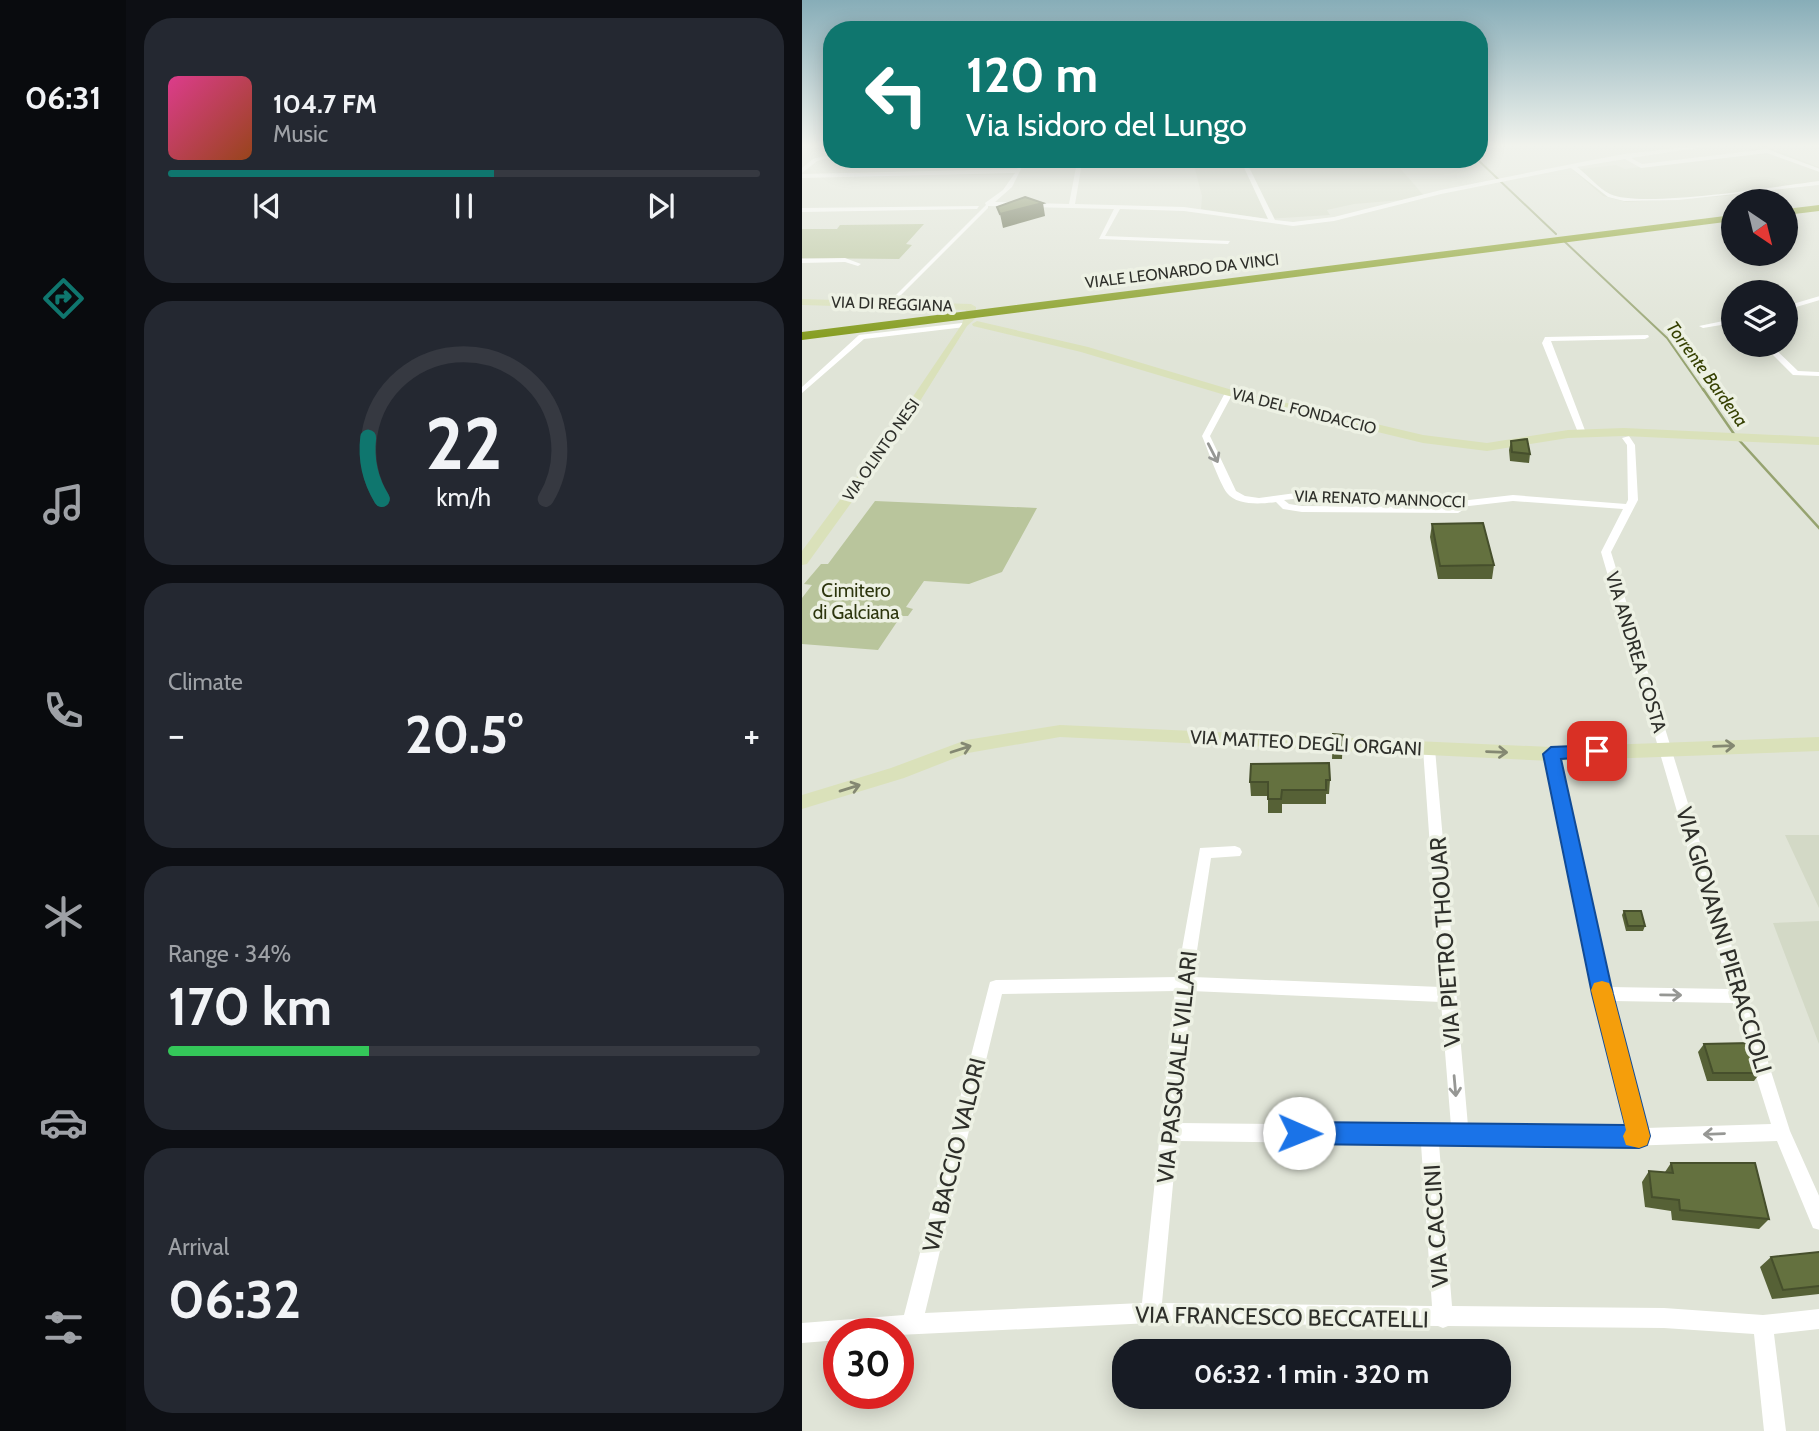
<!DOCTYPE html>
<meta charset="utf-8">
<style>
body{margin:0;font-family:Cabin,sans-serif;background:#242831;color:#f1f3f6;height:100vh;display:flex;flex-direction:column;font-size:26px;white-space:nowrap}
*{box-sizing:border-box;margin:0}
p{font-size:23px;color:#9ea1a6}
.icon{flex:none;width:38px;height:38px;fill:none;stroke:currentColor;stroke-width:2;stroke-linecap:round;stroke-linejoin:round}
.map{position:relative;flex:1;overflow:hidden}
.side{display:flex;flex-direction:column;gap:18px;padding:18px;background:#0d0f14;width:676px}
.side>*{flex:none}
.banner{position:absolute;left:21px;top:21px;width:665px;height:147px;border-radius:28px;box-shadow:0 4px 18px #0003;background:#0f766e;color:#fff;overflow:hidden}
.needle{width:46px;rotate:145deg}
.tools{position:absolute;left:919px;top:189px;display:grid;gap:14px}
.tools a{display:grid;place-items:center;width:77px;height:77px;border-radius:50%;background:#171b24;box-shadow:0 4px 18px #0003;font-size:35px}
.speed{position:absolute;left:21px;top:1318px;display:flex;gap:14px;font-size:35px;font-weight:700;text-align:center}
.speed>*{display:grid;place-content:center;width:91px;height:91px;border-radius:50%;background:#171b24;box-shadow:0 4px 18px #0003;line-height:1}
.speed .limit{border:10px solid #d22;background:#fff;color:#111}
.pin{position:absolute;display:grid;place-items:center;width:60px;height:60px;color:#fff;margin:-30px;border-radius:14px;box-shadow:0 4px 10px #0006}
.me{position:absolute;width:77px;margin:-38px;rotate:91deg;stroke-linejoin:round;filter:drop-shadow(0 0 5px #0008)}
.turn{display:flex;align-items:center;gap:24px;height:147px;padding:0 28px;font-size:32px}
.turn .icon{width:91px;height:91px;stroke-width:2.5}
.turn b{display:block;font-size:49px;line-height:60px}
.big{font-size:52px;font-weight:800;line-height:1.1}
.side .card{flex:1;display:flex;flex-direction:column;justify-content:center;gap:10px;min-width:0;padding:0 24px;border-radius:28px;background:#242831}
.side .dial{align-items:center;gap:0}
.dial svg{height:182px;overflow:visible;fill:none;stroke:#363941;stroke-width:7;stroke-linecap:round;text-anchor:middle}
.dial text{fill:#f1f3f6;stroke:none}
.song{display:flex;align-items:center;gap:21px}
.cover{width:84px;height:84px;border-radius:10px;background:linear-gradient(135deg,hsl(330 70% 55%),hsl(20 70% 35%))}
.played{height:7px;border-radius:4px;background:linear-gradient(90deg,#0f766e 55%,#363941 55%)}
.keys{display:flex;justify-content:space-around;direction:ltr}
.heat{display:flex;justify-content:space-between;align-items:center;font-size:38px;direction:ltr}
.charge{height:10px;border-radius:5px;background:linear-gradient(90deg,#34c759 34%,#363941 0)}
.trip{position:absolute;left:310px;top:1339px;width:399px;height:70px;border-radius:28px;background:#171b24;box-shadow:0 4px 18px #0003;font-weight:800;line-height:70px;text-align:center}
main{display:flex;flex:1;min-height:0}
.tab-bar{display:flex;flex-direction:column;width:126px;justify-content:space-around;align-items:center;background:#090b0e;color:#9ea1a6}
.tab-bar .icon{width:49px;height:49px}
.tab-bar .current{color:#0f766e}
.tab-bar b{font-size:32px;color:#f1f3f6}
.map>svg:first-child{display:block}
</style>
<main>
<nav class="tab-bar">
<b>06:31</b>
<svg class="icon current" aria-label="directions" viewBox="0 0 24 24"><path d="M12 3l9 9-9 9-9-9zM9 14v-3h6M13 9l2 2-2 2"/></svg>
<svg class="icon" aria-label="music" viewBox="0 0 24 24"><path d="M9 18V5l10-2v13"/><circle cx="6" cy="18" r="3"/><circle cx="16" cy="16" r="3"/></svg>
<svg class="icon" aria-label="phone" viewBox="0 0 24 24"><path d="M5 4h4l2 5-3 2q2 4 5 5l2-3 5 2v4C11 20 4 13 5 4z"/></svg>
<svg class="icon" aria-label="climate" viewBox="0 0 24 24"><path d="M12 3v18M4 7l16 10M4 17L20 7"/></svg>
<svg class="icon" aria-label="car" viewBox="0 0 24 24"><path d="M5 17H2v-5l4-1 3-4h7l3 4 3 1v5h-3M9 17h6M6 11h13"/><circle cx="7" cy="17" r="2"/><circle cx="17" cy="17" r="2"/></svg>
<svg class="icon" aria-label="filters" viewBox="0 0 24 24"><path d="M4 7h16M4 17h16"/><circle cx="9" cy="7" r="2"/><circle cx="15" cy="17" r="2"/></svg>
</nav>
<section class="side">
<div class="card">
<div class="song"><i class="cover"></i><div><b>104.7 FM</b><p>Music</p></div></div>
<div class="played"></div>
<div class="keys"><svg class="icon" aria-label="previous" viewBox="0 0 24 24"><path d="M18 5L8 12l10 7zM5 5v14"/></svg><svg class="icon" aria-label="pause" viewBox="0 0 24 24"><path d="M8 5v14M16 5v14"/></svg><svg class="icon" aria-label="next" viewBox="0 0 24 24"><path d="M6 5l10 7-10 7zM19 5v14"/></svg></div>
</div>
<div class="card dial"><svg viewBox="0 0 100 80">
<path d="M14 69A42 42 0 1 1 86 69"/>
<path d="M14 69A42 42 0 0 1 8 42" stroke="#0f766e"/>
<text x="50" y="56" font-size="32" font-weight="700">22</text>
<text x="50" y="72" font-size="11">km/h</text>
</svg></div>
<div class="card"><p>Climate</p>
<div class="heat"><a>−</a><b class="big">20.5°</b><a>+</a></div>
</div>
<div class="card"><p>Range · 34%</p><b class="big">170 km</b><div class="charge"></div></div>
<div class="card"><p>Arrival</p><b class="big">06:32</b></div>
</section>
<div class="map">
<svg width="1018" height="1431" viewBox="0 0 1018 1431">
<rect width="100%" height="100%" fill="#e0e4d7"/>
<path fill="#d3d9c6" d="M963 146 1017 167V185L923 196 824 202 801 196 771 170 814 165 823 169 950 151 947 148Z
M422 159H590L624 198 552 204 525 210 528 215 464 219 399 209 400 196 392 165 423 164Z
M983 835H1017V908Z
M1017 921H1018L1017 1044 971 923Z"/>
<path fill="#b9c59c" d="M122 224 104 244 110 245 97 259 0 258V229H35L38 225Z
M73 501 235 508 200 572 167 584 122 581 104 607 111 609 106 616H99L76 650 0 644V598L10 585 2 584 19 564H26Z"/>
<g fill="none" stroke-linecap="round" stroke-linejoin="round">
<path stroke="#96a370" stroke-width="2" d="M675 159 754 234
M762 241 865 338 902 391"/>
<path stroke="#96a370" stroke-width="2.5" d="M901 389 932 434
M937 440 1018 529"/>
<path fill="#fff" fill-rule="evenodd" d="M895 146H908L829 158 840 164 965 149 1018 169V172L965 153 839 168 823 159 775 167C786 175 796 188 808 194 839 209 977 186 1018 181V185L876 200 822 201 806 197 769 168 639 194 532 221 491 226 382 211 318 209 303 236 428 241 426 244 297 239 312 209 186 206V208L88 306 86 305V303L184 205 183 203 201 190 213 173 0 178V174L215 169 219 159H224L210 187 193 202 267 204 275 162 278 159H284L280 163 273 204 382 207 466 219 438 159H443L473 220 491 222 532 217 639 190 770 164 822 154Z
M30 154V157L15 161 0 173V168L11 159Z
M177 206 175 209 0 212V208Z
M43 258 59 264 56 266 43 262 0 263V259Z
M1018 296V300L984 310V306Z
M931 319V323L901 328 897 326Z
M160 323H163V327L62 339 0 393V387L57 335Z
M846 335 847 337 843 339 749 341 784 433 777 435 740 343 743 337Z
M961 345H969L996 371 1018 372V376L991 375Z
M424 391 431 393 408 436 434 491 443 496 457 498 501 492 667 500 711 495 824 504 826 500 825 445 820 438 827 436 833 445 836 500 809 552 945 996 988 1131 1018 1198V1230L1011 1228 975 1141 824 1146 637 1144 650 1306 862 1308 961 1315 1018 1309V1329L972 1334 984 1431H962L952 1334 862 1328 646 1326 641 1328 636 1326 349 1323 96 1335V1334H37V1340L0 1343V1323L102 1315 188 982 194 980 375 977 398 848 433 846 438 848 440 852 438 856 409 858 391 977 638 987 621 749 623 746H631L633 749 666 1126 826 1128 793 994 743 754 744 751H754L755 754 807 987 927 989 799 552 821 509 711 501 667 506 501 498 482 500 487 504 500 506 656 507 661 510 656 513 500 512 481 509 474 502C460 504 435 506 425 493 417 482 406 450 400 436ZM373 991 340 1303 123 1313 200 994ZM389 991 639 1002 649 1126 377 1123ZM811 1001 931 1003 969 1124 844 1128ZM375 1141 619 1144 630 1306 360 1303Z"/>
<path fill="#dae1ba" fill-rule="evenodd" d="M0 299 169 304 174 307V318L165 326 88 449 5 564 0 565V551L77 447 160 324 164 310 0 305Z
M175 321 286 347 430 390 621 435 685 443 766 430 822 428 1018 437V445L822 436 766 438 685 451 621 443 423 395 279 352 171 326 170 324Z
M258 725 749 747 1018 737V751L749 761 258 737 166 753 102 778 0 809V795L89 768 164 740Z"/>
<path fill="#829a1a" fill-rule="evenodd" d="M1018 205V211L984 215V209Z
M931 215V221L0 340V332Z"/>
</g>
<path fill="#566136" d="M709 441 728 454 727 463 708 461 707 450Z
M630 524 692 565 690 579H636L628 537Z
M531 734 541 735 540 759H530Z
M528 780 527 794H524V804H480V813H466V796H449L448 782Z
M822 911 843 926 841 931H824L820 915Z
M902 1044 958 1073 952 1081H905L896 1052Z
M869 1163 967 1219 957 1229 870 1220 869 1211 843 1207 840 1182 847 1171 863 1172Z
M1018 1252V1294L970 1299 958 1267 969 1257Z"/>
<path fill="#464f2c" d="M241 203 243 216 201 228 198 214Z"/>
<path fill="#64713f" stroke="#464f2c" stroke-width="2" d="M223 197 241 203 198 214 195 207Z
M725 439 728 454 710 452 709 441Z
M681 523 692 565 638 566 630 524Z
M531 734 541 735V740H531Z
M527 763 528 780H524V790H480L479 799H466V782H448L449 764Z
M822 911H839L843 926H826Z
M948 1043 958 1073H911L902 1044Z
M869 1163H953L967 1219 878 1210 877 1200 850 1197 847 1171 871 1173Z
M1018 1252V1286L981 1290 969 1257Z"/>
<defs><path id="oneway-shaft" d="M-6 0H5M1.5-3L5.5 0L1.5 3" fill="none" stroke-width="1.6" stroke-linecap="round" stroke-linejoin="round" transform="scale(1.75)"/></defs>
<g stroke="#969794">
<use href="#oneway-shaft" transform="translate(411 453) rotate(63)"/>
<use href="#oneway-shaft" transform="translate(869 995) rotate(1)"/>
<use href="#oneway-shaft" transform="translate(653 1086) rotate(85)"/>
<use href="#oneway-shaft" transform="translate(912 1134) rotate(178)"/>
</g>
<g stroke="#848872">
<use href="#oneway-shaft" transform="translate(922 746) rotate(-2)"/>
<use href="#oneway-shaft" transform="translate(159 749) rotate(-18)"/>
<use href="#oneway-shaft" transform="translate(695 752) rotate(2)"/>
<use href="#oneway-shaft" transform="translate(48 788) rotate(-17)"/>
</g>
<linearGradient id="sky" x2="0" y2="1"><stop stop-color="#87adb8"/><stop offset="0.42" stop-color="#f1f3ed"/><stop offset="1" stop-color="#f1f3ed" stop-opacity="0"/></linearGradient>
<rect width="1018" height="346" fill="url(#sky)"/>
<path fill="#1a73e8" stroke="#114b97" stroke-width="2" d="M795 745 801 747V756L759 759 811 994 848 1136 845 1145 837 1148 497 1144 489 1141 485 1133 489 1125 497 1122 823 1125 790 994 741 754 749 747Z"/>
<path fill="#f59e0b" d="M800 981 807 983 810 990 848 1136 845 1145 837 1148 824 1145 821 1136 824 1130 789 990 792 983Z"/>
<g text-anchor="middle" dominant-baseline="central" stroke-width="7" stroke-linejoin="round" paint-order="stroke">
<g font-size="16" fill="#2e2f2a" stroke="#edf1e4">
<text transform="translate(380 271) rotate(-7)">VIALE LEONARDO DA VINCI</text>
<text transform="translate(90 304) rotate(2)">VIA DI REGGIANA</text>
<text transform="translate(502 411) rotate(14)">VIA DEL FONDACCIO</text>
<text transform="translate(79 450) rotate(-55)">VIA OLINTO NESI</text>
<text transform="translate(578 499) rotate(2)">VIA RENATO MANNOCCI</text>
</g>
<g font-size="18" font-style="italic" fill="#354001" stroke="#edf1e4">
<text transform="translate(905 374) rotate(54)">Torrente Bardena</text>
</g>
<g font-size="19" fill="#2d360e" stroke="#edf1e4">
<text x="54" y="590">Cimitero<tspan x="54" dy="22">di Galciana</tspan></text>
</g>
<g font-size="19" fill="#2e2f2a" stroke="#edf1e4">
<text transform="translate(834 652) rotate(73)">VIA ANDREA COSTA</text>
<text transform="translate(504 743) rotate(3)">VIA MATTEO DEGLI ORGANI</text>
</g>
<g font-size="23" fill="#2e2f2a" stroke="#edf1e4">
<text transform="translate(922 940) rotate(73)">VIA GIOVANNI PIERACCIOLI</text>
<text transform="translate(643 942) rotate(-94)">VIA PIETRO THOUAR</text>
<text transform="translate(375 1067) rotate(-84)">VIA PASQUALE VILLARI</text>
<text transform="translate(152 1155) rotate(-76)">VIA BACCIO VALORI</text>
<text transform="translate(634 1226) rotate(-94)">VIA CACCINI</text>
<text transform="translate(480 1317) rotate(1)">VIA FRANCESCO BECCATELLI</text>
</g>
</g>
</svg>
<div class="tools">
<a><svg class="needle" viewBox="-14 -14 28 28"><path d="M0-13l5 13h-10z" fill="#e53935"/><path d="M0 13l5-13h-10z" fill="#9ea1a6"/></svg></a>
<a><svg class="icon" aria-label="layers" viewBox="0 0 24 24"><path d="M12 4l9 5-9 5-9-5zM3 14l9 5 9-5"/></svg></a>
</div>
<div class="speed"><div class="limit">30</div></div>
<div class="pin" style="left:795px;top:751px;background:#d93025"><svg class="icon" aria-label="arrive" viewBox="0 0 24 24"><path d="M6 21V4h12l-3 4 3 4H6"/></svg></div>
<svg class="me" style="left:497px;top:1133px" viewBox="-20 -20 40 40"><circle r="19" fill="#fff"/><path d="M0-13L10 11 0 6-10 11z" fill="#1a73e8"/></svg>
<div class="trip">06:32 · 1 min · 320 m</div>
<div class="banner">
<div class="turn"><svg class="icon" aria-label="left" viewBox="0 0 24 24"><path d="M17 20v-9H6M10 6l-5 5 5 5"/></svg><div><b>120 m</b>Via Isidoro del Lungo</div></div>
</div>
</div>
</main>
